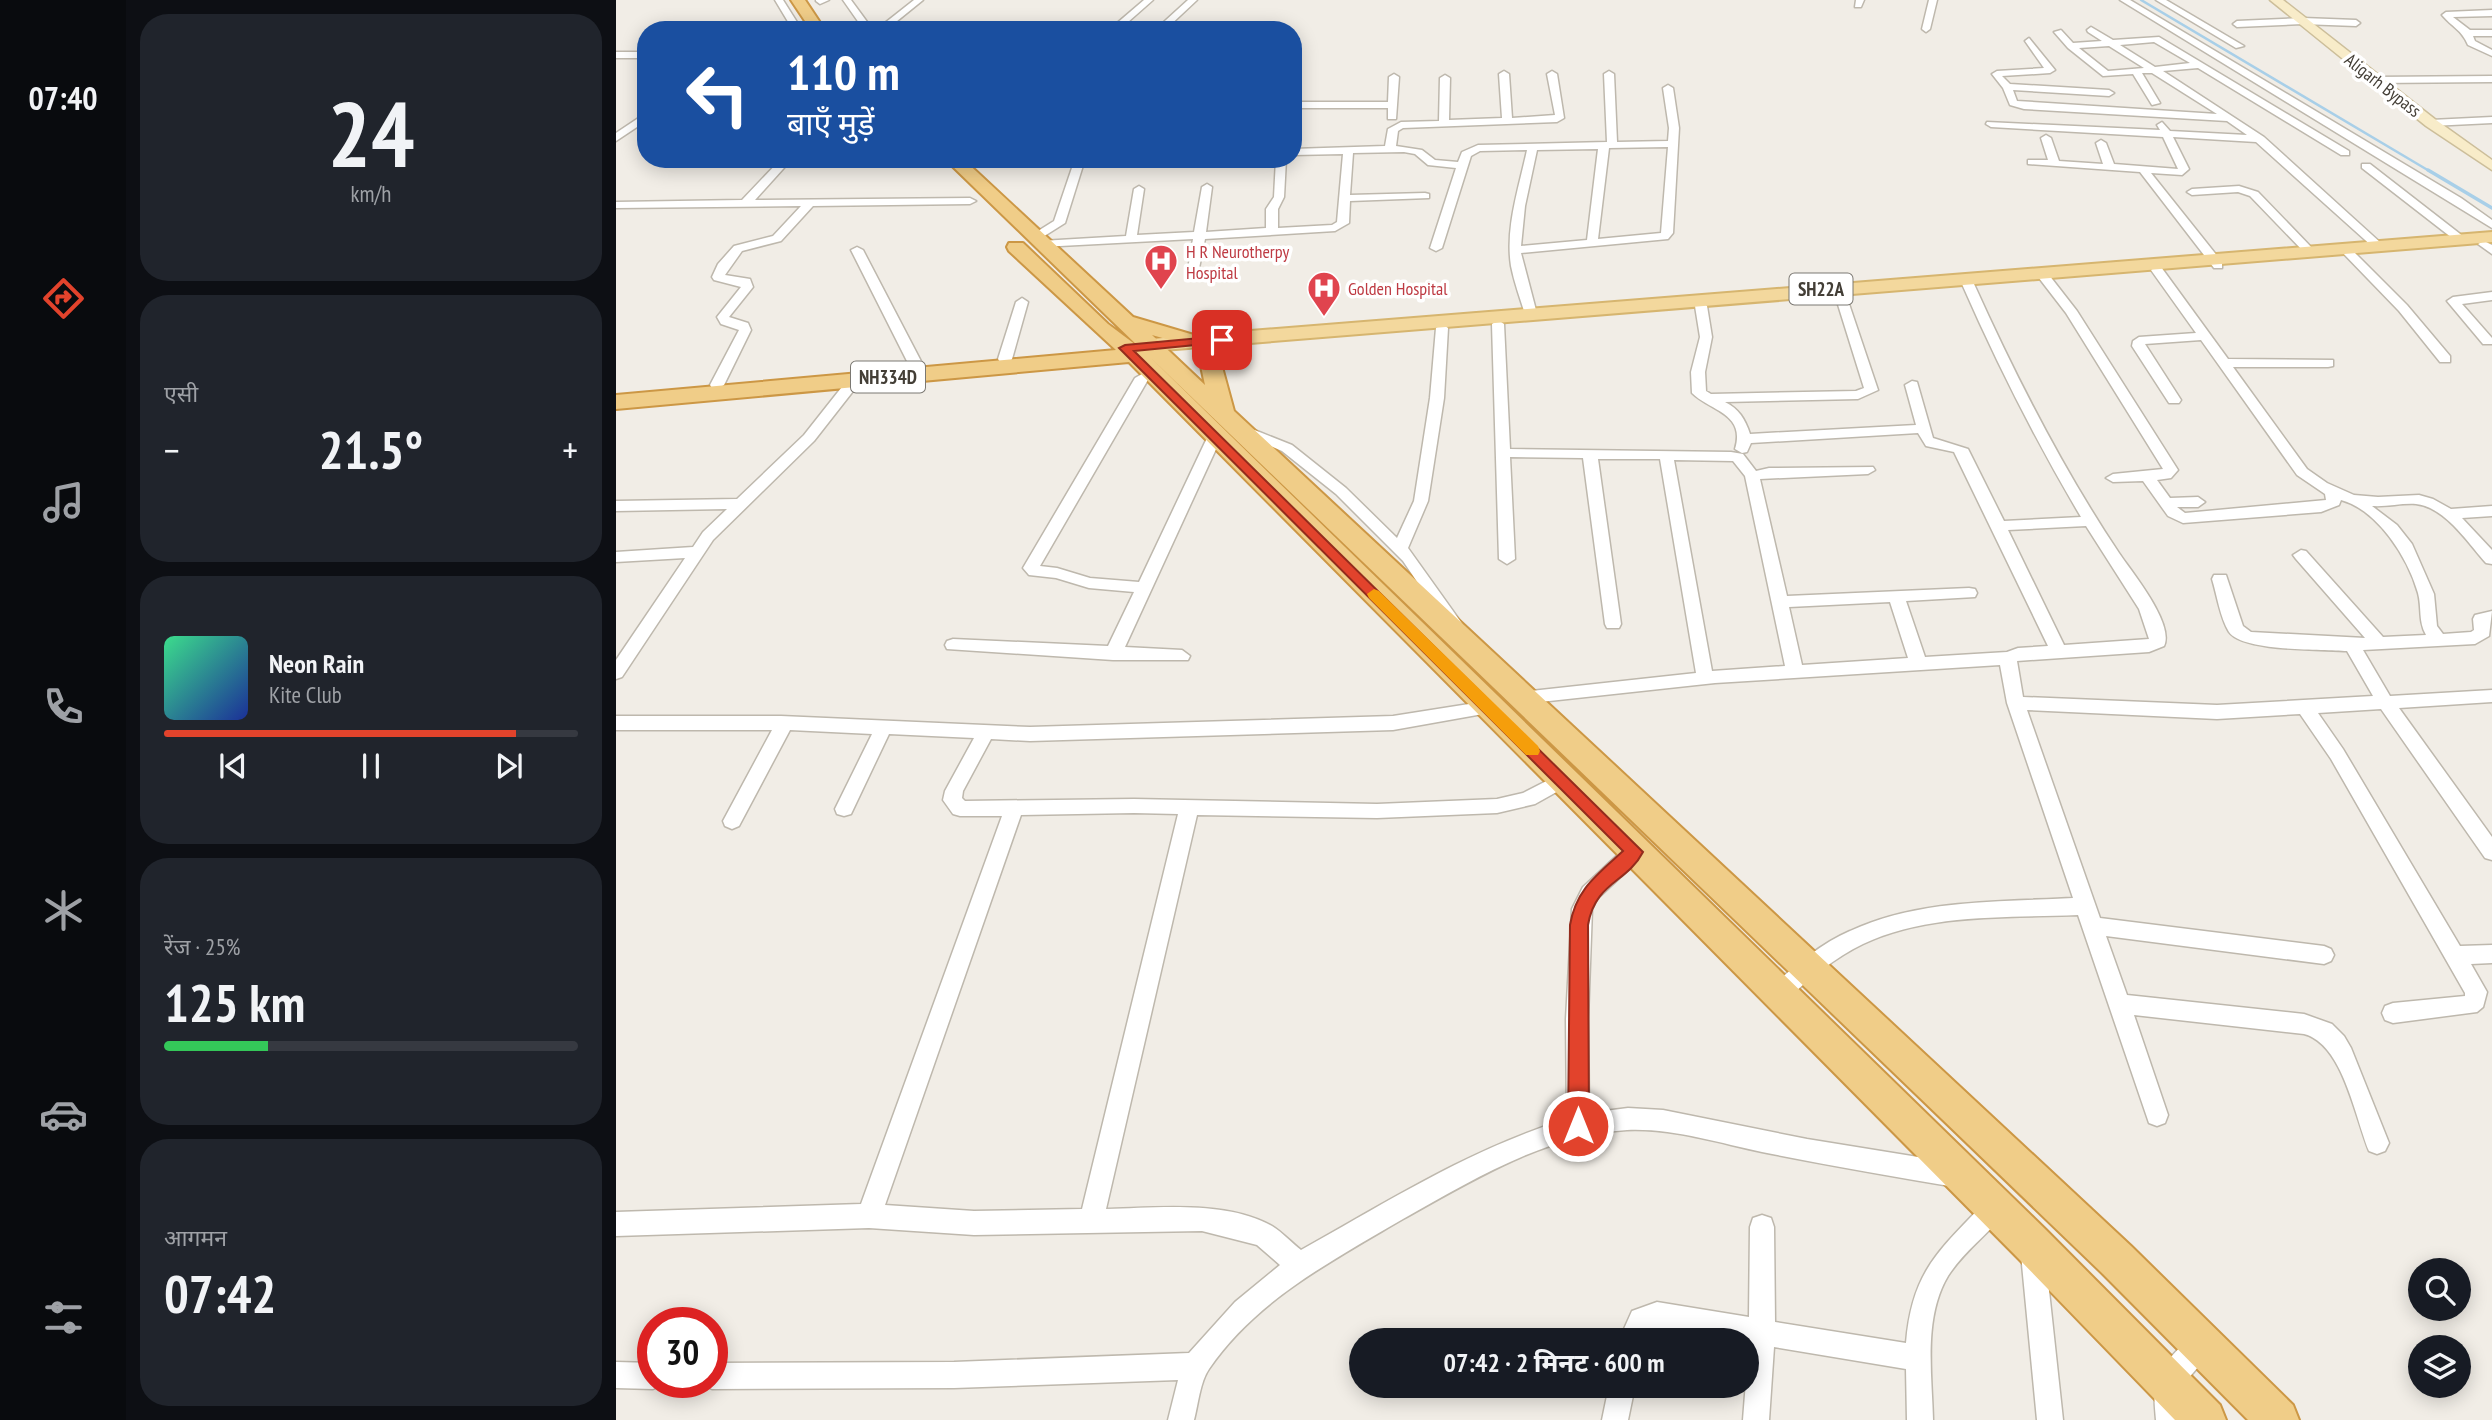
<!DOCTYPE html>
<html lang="hi">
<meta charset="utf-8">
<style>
body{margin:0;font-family:"PT Sans Narrow","Noto Sans Devanagari",sans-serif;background:#20242c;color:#f1f3f6;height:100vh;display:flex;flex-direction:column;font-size:26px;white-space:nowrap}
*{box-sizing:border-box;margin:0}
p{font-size:23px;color:#9ea1a6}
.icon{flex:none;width:38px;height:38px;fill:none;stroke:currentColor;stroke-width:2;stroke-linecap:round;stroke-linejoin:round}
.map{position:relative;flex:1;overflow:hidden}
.panel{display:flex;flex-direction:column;gap:14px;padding:14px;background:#0d0f14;width:490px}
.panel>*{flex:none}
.hud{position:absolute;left:21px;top:21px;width:665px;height:147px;border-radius:28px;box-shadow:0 4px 18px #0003;background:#1a4fa0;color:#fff;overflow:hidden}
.controls{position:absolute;left:1792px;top:1258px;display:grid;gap:14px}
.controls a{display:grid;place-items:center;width:63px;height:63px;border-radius:50%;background:#171b24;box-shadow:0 4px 18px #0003;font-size:35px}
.speed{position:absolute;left:21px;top:1307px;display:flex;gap:14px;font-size:35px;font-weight:700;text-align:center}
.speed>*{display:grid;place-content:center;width:91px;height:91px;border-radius:50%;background:#171b24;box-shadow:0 4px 18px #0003;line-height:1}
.speed .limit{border:10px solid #d22;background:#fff;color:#111}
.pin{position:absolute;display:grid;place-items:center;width:60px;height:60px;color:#fff;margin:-30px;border-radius:14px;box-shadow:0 4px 10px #0006}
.me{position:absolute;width:77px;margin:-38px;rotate:0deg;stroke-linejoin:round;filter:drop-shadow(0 0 5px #0008)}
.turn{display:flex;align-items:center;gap:24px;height:147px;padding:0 35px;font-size:32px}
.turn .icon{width:91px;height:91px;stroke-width:2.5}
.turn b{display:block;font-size:49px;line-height:60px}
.big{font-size:52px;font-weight:700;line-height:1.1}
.panel .widget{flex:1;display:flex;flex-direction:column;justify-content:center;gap:10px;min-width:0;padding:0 24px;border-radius:28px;background:#20242c}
.panel .dial{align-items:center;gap:0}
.dial b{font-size:91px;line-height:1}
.song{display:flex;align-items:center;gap:21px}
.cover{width:84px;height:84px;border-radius:10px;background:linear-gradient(135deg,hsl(150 70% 55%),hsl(230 70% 35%))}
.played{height:7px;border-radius:4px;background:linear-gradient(90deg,#e2432c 85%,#363941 85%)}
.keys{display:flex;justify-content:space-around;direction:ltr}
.heat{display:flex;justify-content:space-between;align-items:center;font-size:38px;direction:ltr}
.charge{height:10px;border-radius:5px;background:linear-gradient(90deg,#34c759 25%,#363941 0)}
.trip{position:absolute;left:733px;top:1328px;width:410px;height:70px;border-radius:35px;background:#171b24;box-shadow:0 4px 18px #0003;font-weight:700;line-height:70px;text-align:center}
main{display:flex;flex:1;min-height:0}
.tabs{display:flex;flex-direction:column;width:126px;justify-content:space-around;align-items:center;background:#090b0e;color:#9ea1a6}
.tabs .icon{width:49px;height:49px}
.tabs .on{color:#e2432c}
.tabs b{font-size:32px;color:#f1f3f6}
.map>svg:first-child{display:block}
</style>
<main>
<nav class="tabs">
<b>07:40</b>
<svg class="icon on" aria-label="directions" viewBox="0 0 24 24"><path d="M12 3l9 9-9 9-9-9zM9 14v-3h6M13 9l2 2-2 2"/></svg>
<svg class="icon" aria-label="music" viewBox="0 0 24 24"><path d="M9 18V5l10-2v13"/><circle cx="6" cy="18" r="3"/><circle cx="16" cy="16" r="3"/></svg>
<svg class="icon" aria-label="phone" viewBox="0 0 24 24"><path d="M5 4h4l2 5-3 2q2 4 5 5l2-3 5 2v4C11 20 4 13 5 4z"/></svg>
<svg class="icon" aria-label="climate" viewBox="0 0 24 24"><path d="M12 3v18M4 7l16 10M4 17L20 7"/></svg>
<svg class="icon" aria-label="car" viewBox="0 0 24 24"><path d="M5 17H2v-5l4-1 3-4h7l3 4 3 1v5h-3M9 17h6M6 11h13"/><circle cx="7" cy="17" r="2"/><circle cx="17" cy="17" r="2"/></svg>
<svg class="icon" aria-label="filters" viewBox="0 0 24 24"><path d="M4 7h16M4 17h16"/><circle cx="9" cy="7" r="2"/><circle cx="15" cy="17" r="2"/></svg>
</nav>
<section class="panel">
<div class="widget dial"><b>24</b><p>km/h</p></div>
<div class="widget"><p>एसी</p>
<div class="heat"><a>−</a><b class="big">21.5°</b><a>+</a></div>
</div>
<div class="widget">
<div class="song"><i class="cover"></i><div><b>Neon Rain</b><p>Kite Club</p></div></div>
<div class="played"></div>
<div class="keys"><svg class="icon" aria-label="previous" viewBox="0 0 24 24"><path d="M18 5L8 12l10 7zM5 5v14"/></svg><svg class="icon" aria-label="pause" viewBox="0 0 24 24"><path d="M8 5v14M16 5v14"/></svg><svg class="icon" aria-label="next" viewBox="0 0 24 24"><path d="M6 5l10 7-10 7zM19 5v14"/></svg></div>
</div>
<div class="widget"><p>रेंज · 25%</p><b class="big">125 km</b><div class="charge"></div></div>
<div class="widget"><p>आगमन</p><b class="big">07:42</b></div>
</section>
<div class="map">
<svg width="1876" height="1420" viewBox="0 0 1876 1420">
<rect width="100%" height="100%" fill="#f1ede6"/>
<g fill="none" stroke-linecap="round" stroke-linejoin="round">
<path stroke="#a8cfe8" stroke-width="2.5" d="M1525 0 1815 172"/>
<path stroke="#a8cfe8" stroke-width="3.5" d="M1812 170 1876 208"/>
<defs>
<path id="minor" d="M159 0H167L186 30H177Z
M213 0 204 4 200 1V0Z
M227 0H235L257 30H248Z
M298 0H307L270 30H260Z
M528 0H537L503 30H493Z
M572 0H581L549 30H539Z
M1240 0H1248L1245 7H1239Z
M1313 0H1321L1314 29 1310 32 1306 29Z
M1504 0H1514L1845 198 1876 220V228Z
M1540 0H1550L1628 46 1620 48Z
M1876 10V16L1837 17 1854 30H1876V36H1857L1859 41 1876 50V56L1852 45C1846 30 1836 27 1826 15L1830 12Z
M1687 18 1740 20 1744 23 1740 26 1686 24 1621 27 1617 24 1621 21Z
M1475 27 1497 40 1543 37 1733 151V155H1725L1582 68 1547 71 1648 137 1766 244V248H1758L1640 142 1557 137 1573 169 1566 175 1535 173 1606 262V268H1598L1524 172 1412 164V160H1432L1425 138 1430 135 1435 138 1443 161 1487 164 1480 143 1485 140 1490 143 1498 164 1562 169 1547 137 1375 127 1370 124 1371 122 1544 130 1541 125 1546 122 1554 131 1631 135 1611 121 1408 109 1394 105 1387 88 1376 74 1381 71 1428 68 1409 41 1413 38 1439 70 1434 73 1386 76 1394 84 1493 90 1498 93 1493 96 1397 90 1401 101 1601 114 1536 73H1526L1544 103 1536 105 1517 74 1487 76 1452 48 1438 32 1445 30 1457 43 1486 41 1472 32 1471 30ZM1538 42 1574 63 1539 67 1504 45ZM1493 46 1528 68 1492 71 1463 48Z
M0 52H30V58H0Z
M888 71 893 74 896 118 939 115 931 74 936 71 941 74 948 118 941 122 787 128 782 131 780 146 806 150 819 160 842 162 846 152 862 145 991 142 988 74 993 71 998 74 1001 142 1052 141 1053 128 1047 88 1052 85 1057 88 1063 128 1057 233 1052 239 905 253 921 314 919 317H911L909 314C904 298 898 282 895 266 889 227 903 188 911 150L864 151 855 156 826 248 820 251 814 248 840 168 812 165 799 154 788 152 737 153 734 195 809 193 813 194V198L734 201 733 223 719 231 589 239 581 278 571 275 577 239 425 247 419 244 425 241 510 236 518 189 523 186 528 189 521 235 578 232 586 187 591 184 596 187 590 232 650 228V209L658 197 660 159H670L668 197 662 209V228L716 225 721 222 727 154 677 155V149L769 146 772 129 785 122 823 121 824 78 829 75 834 78 833 120 886 118 883 74ZM1052 147 1045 233 982 239 993 148ZM982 149 971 240 905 246 909 206 921 150Z
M778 74 783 77 780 119H772V108H677V102H772L773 77Z
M1876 76V82L1760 83 1755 80 1760 77Z
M30 113V121L0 141V133Z
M1876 117V123L1815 126 1810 123 1815 120Z
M165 159H176L139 200 354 198 360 201 354 204 197 206 165 241 126 251 109 275 134 279 137 287 113 317 132 323 135 330 108 385 101 389 96 388 94 385 123 330 105 324 101 317 125 287 98 280 96 277 102 264 118 246 157 236 185 206 0 208V202L126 200Z
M459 159H469L449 223 422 240H414V236L438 221Z
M1746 164H1754L1848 237V241H1840L1746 168Z
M1623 186 1642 192 1697 249V253H1689L1634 196 1622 192 1576 195 1571 192 1576 189Z
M1868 241 1876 245V254L1862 244Z
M241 247 247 250 308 367 306 370 301 371 294 367 235 250Z
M1725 247H1733L1791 305 1834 356V362H1824L1783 311 1725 251Z
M1541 266 1545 267 1612 359 1717 360V366L1712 367H1617L1691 469 1711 483 1738 495 1762 497 1803 495 1817 499 1835 509 1876 506V516L1846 518 1876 550V564L1870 563C1852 543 1829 507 1800 504 1786 503 1771 507 1756 506L1781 525 1796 544 1818 594 1821 626 1827 634 1855 632 1858 630 1857 619 1859 615 1876 611 1873 636 1859 644 1747 650 1774 696 1876 690V702L1783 708 1876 837V860L1869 858 1765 709 1702 713 1727 749 1844 946 1876 945V963L1855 964 1871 992 1867 1007 1861 1012 1777 1023 1769 1020 1766 1013 1769 1006 1777 1003 1849 996V993L1715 759 1684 714 1601 719 1411 710 1484 918 1708 946 1715 949 1718 955 1715 961 1708 964 1490 936 1511 995 1688 1014 1716 1024 1728 1036 1735 1048 1773 1143 1769 1151 1761 1154 1753 1151C1739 1117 1727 1044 1688 1034L1518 1015 1552 1115 1549 1123 1541 1126 1533 1123 1462 915C1392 918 1312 913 1247 944 1218 958 1193 979 1169 1001L1162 1003 1155 1001 1151 994 1155 987C1179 966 1204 944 1234 931 1303 899 1382 902 1457 898L1391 703 1384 665 1099 683 906 704 900 703 897 698 900 693 906 692 1080 673 1044 459H982L1005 624 1003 628H991L989 624 967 458 894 457 899 559 891 564 883 559 876 324 882 320 888 324 894 449 1115 452 1127 454 1140 471 1153 468 1257 467 1259 470 1252 474 1144 479 1171 596 1353 588 1359 589 1361 593 1359 597 1290 601 1309 657 1391 652 1402 648 1432 646 1338 452 1310 446 1302 433 1135 443 1131 452 1126 453 1119 449C1130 413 1094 411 1076 393L1075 372 1084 337 1079 306 1085 302 1091 306 1096 337 1089 372 1090 391 1095 394 1240 391 1248 388 1219 295 1229 292 1262 390 1242 399 1109 402C1123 409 1129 419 1134 434L1300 425 1289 385 1296 381 1301 382 1317 438 1352 449 1388 521 1465 517C1420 441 1381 364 1346 284L1352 280 1358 284C1400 377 1446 468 1503 553 1515 571 1559 624 1548 646L1533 652 1401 661 1407 697 1601 705 1757 696 1731 651C1706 649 1627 652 1613 632 1604 618 1601 595 1596 579L1598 575H1610L1627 626 1635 632 1749 638 1680 559 1677 555 1685 550 1690 551 1767 637 1810 635C1802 621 1806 608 1802 593 1792 558 1762 510 1725 500L1723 505 1705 512 1567 523 1552 516 1527 481 1497 482 1490 478 1497 474 1547 469 1450 313 1423 278 1425 275H1433L1461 311 1562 470 1555 478 1541 480 1554 498 1582 497 1589 502 1582 507H1561L1569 513 1710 500 1709 494 1681 475 1585 340 1529 344 1565 400 1563 403H1553L1516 346 1517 341 1523 337 1580 333 1535 270ZM1058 460 1117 461 1129 476 1169 666 1096 671ZM1470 526 1523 609 1533 639 1448 645 1392 530ZM1274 602 1292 658 1186 665 1173 607Z
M1876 292V300L1846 304 1876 338V344H1867L1831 301 1837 297Z
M406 298 412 302 396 359 394 362H384L382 359 400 302Z
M826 324 832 328 828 398 812 501 792 548 847 625 839 631 833 629 787 561 720 494 666 451 619 430 626 426 631 427 676 445 730 488 781 538 798 501 814 398 820 328Z
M526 374 533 378 424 566 441 568 474 578 523 582 592 436 599 432 604 433 606 436 509 647 566 650 574 656 572 660H497L331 649 329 645 331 641 337 639 492 646 518 592 473 588 440 578 413 575 407 568 519 378Z
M238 377 245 381 198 441 97 540 6 677 0 679V660L69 558 0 562V552L77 547 87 532 111 509 0 511V501L121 499 188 435 233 378Z
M872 701 878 702 881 707 878 712 777 730 414 741 375 739 347 791 346 798 349 801 518 799 761 804 881 799 907 793 946 773 953 775 955 780 953 785 919 804 881 813 761 818 581 815 490 1209C540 1208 610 1200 656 1226 666 1232 676 1243 685 1250 771 1202 856 1148 951 1119L950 1019 956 909 967 887 1011 846 1018 844 1025 846 1028 852 1025 858 981 899 976 909 972 1019 973 1113 1012 1108 1047 1110 1191 1139 1339 1163 1347 1167 1351 1175 1347 1183 1339 1187C1275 1176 1210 1165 1146 1152 1103 1143 1056 1128 1011 1130 929 1135 857 1180 787 1219 717 1260 640 1300 593 1369 584 1382 582 1405 578 1420H552L562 1380 338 1388 96 1389 87 1385 86 1382H96V1363L338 1362 573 1353 619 1302 664 1265 641 1245 586 1231 358 1235 253 1228 0 1236V1212L245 1204 386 816H344L337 814 327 800 329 791 358 738 273 734 235 814 228 816 221 814 219 809 256 734 174 730 123 826 116 829 109 826 107 821 156 730H0V716H165L414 727 777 716ZM518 813 562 814 466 1209 358 1211 269 1205 405 815Z
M1379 1196 1387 1200 1391 1208 1387 1216C1369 1236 1346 1254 1332 1276 1307 1318 1316 1374 1317 1420H1291L1290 1369 1158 1347 1153 1420H1127L1133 1343 1130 1340 1041 1328 1033 1330 1029 1340H1003L1016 1311 1041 1302 1133 1317 1134 1227 1137 1218 1146 1215 1155 1218 1158 1227 1159 1322 1290 1343C1296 1270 1324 1250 1371 1200Z
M1417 1242 1426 1245 1429 1254 1447 1420H1421L1405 1254 1408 1245Z
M1585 1331 1594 1335 1598 1344 1594 1353 1565 1387 1566 1420H1540C1539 1408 1537 1392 1540 1380 1543 1367 1573 1336 1585 1331Z
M0 1362 37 1363V1382H47L46 1385 37 1389 0 1388Z
M993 1386H1019L1012 1420H986Z"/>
<path id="secondary" d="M1654 0H1667L1820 120 1876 160V170L1810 126Z"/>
<path id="primary" d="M1876 232V242L535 351 525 345 535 339Z"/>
<path id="trunk" d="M175 0H189L209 30H195Z
M329 159H347L517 317 588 338 591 342 588 346 581 348 536 335 589 385 585 366 610 342H624L627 346 606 367 618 411 1515 1246 1677 1405 1683 1420H1632L1487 1274 535 358 1430 1230 1604 1405 1610 1420H1559L1402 1258 513 362 0 409V395L500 350 393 251 391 247 393 243H407L492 324 524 348Z"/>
</defs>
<use href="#minor" stroke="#beb8ad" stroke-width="3"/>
<use href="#secondary" stroke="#ccbe9a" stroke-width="3"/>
<use href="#primary" stroke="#d6b56f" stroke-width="4"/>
<use href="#trunk" stroke="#cc9745" stroke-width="4"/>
<use href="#minor" fill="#fff" fill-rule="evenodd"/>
<use href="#secondary" fill="#f8ecc9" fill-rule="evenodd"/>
<use href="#primary" fill="#f3d89d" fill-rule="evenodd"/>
<use href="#trunk" fill="#f0cd88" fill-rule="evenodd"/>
</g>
<path fill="#e2432c" stroke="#932c1d" stroke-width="2" d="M606 336 610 337V342L518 351 1027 852C1011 883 979 882 972 925L973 1126 970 1133 962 1136 955 1133 952 1126 954 925C960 889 981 875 1007 851L503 348 509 345Z"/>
<path fill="#f59e0b" d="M758 589 763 591 922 746 924 751 922 755H910L753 598 751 594Z"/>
<defs>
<symbol id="hospital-pin" viewBox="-11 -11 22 30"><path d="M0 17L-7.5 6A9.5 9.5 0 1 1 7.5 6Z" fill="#e0444e" stroke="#fff"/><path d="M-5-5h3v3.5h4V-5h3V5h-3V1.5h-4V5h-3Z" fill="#fff"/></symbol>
</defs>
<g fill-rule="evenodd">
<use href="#hospital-pin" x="526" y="242" width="38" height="52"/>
<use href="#hospital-pin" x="689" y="269" width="38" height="52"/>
</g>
<g text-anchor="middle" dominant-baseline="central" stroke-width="7" stroke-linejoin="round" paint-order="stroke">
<g font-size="18" fill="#433e36" stroke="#fff">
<text transform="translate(1767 85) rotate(38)">Aligarh Bypass</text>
</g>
<g font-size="18" fill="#be3a42" stroke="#fff" text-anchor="start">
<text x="570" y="251">H R Neurotherpy<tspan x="570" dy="21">Hospital</tspan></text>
<text x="732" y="288">Golden Hospital</text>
</g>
<g fill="#fff" stroke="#7b7872" stroke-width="2">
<rect x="1173.5" y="273.5" width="63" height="31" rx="5"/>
<rect x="235" y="361.5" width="74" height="31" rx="5"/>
</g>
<g font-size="19" font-weight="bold" fill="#433e36">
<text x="1205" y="289">SH22A</text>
<text x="272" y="377">NH334D</text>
</g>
</g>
</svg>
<div class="controls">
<a><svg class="icon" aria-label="search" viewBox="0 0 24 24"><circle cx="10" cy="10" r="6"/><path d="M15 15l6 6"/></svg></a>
<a><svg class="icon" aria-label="layers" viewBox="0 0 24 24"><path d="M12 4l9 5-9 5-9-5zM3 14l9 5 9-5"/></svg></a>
</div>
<div class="speed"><div class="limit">30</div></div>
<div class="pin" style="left:606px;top:340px;background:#d93025"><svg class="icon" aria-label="arrive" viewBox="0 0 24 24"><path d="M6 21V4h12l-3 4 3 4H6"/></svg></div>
<svg class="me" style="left:962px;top:1126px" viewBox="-20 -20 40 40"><circle r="17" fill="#e2432c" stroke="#fff" stroke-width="3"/><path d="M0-11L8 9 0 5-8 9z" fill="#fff"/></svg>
<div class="trip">07:42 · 2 मिनट · 600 m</div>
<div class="hud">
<div class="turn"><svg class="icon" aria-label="left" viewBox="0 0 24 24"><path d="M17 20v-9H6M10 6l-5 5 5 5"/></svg><div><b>110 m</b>बाएँ मुड़ें</div></div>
</div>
</div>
</main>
